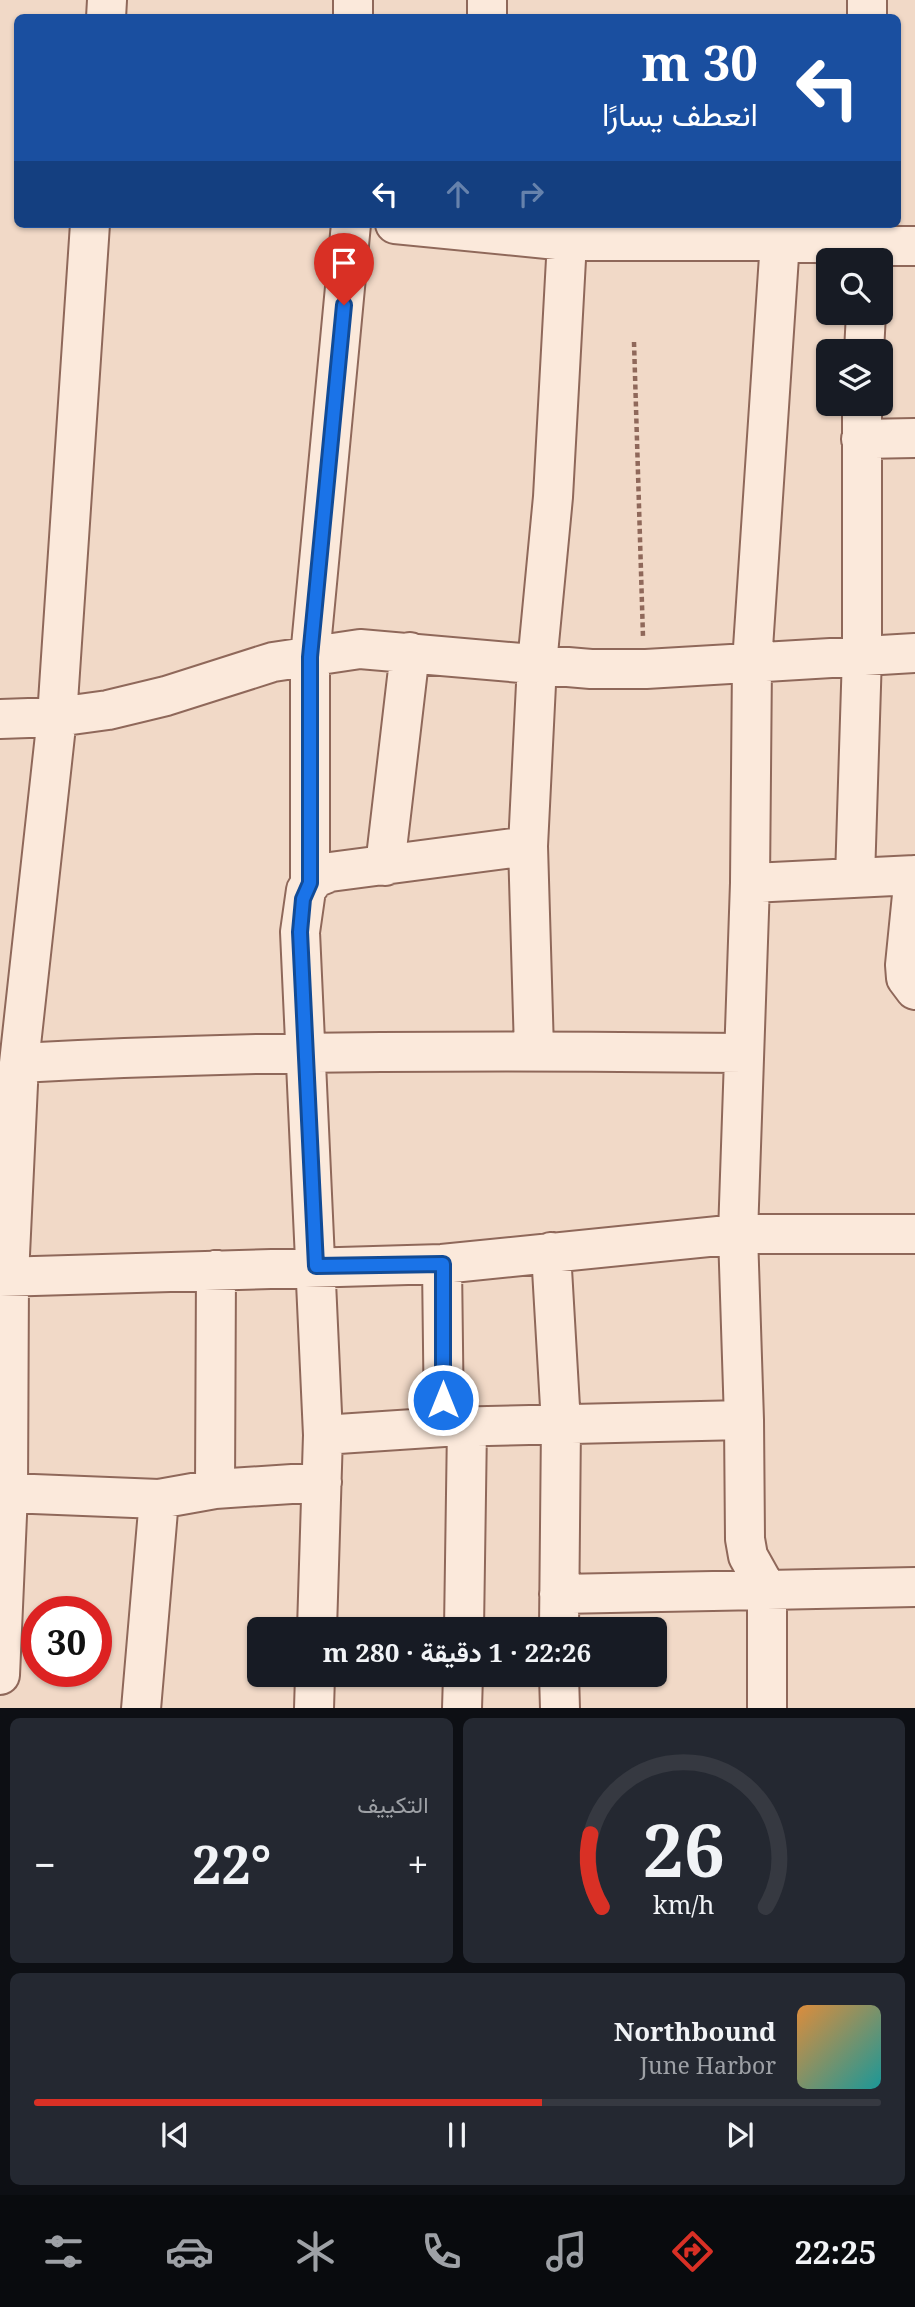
<!DOCTYPE html>
<html lang="ar">
<meta charset="utf-8">
<style>
body{margin:0;font-family:"Noto Serif",Vazirmatn,serif;background:#242831;color:#f1f3f6;direction:rtl;height:100vh;display:flex;flex-direction:column;font-size:26px;white-space:nowrap}
*{box-sizing:border-box;margin:0}
p{font-size:23px;color:#9ea1a6}
.icon{flex:none;width:38px;height:38px;fill:none;stroke:currentColor;stroke-width:2;stroke-linecap:round;stroke-linejoin:round}
.map{position:relative;height:1708px;overflow:hidden;direction:ltr}
.drawer{display:flex;flex-direction:column;gap:10px;padding:10px;background:#0d0f14;flex:1}
.drawer>*{flex:none}
.guide{position:absolute;left:14px;top:14px;width:887px;height:214px;border-radius:10px;box-shadow:0 2px 5px #0004;direction:rtl;background:#1a4fa0;color:#fff;overflow:hidden}
.buttons{position:absolute;left:816px;top:248px;display:grid;gap:14px}
.buttons a{display:grid;place-items:center;width:77px;height:77px;border-radius:10px;background:#171b24;box-shadow:0 2px 5px #0004;font-size:35px}
.speed{position:absolute;left:21px;top:1596px;display:flex;gap:14px;font-size:35px;font-weight:700;text-align:center}
.speed>*{display:grid;place-content:center;width:91px;height:91px;border-radius:50%;background:#171b24;box-shadow:0 2px 5px #0004;line-height:1}
.speed .limit{border:10px solid #d22;background:#fff;color:#111}
.pin{position:absolute;display:grid;place-items:center;width:60px;height:60px;color:#fff;margin:-72px -30px;border-radius:50% 50% 50% 0;rotate:-45deg;box-shadow:0 0 7px #0007}
.pin .icon{rotate:45deg}
.me{position:absolute;width:77px;margin:-38px;rotate:0deg;stroke-linejoin:round;filter:drop-shadow(0 0 5px #0008)}
.turn{display:flex;align-items:center;gap:24px;height:147px;padding:0 28px;font-size:32px}
.turn .icon{width:91px;height:91px;stroke-width:2.5}
.turn b{display:block;font-size:49px;line-height:60px}
.lanes{display:flex;align-items:center;height:66px;padding:0 28px;background:#0003;justify-content:center;gap:35px;direction:ltr}
.lanes .off{opacity:.35}
.big{font-size:52px;font-weight:700;line-height:1.1}
.drawer .card{flex:1;display:flex;flex-direction:column;justify-content:center;gap:10px;min-width:0;padding:0 24px;border-radius:10px;background:#242831}
.drawer .dial{align-items:center;gap:0}
.dial svg{height:182px;overflow:visible;fill:none;stroke:#363941;stroke-width:7;stroke-linecap:round;text-anchor:middle}
.dial text{fill:#f1f3f6;stroke:none}
.song{display:flex;align-items:center;gap:21px}
.cover{width:84px;height:84px;border-radius:10px;background:linear-gradient(135deg,hsl(30 70% 55%),hsl(180 70% 35%))}
.played{height:7px;border-radius:4px;background:linear-gradient(90deg,#d93025 60%,#363941 60%)}
.keys{display:flex;justify-content:space-around;direction:ltr}
.heat{display:flex;justify-content:space-between;align-items:center;font-size:38px;direction:ltr}
.drawer .tiles{flex:1;display:grid;gap:10px;grid-template-columns:1fr 1fr}
.card:last-child{grid-column:span 2}
.trip{position:absolute;left:247px;top:1617px;width:420px;height:70px;border-radius:10px;background:#171b24;box-shadow:0 2px 5px #0004;font-weight:700;line-height:70px;text-align:center;direction:rtl}
.menu{display:flex;height:112px;justify-content:space-around;align-items:center;background:#090b0e;color:#9ea1a6}
.menu .icon{width:49px;height:49px}
.menu .on{color:#d93025}
.menu b{font-size:32px;color:#f1f3f6}
.map>svg:first-child{display:block}
</style>
<div class="map">
<svg width="915" height="1709" viewBox="0 0 915 1709">
<rect width="100%" height="100%" fill="#f1d9c7"/>
<g fill="none" stroke-linecap="round" stroke-linejoin="round">
<defs>
<path id="minor" d="M867 0V18
M106 18 107 0
M353 18V0
M487 18V0
M395 224 567 241H780L869 246H915
M864 352 866 313
M861 439 915 438
M0 719 57 717 108 710 166 696 273 662 360 649 591 669H646L915 653
M385 866 410 652
M914 875 905 965 906 978 915 990
M855 878 862 655V404
M310 882V657L351 224
M750 883 915 875
M534 1050 528 846 537 664 553 497 567 241
M19 1063C260 1050 502 1050 743 1053
M551 1252 561 1424 559 1629
M442 1264 444 1427
M0 1277 442 1264 738 1234H915
M744 1420 745 1539 748 1556 767 1590 915 1587
M323 1435 444 1427 744 1420 738 1234 750 883 752 663 780 241
M215 1489 216 1270
M8 1493 159 1499
M559 1594 767 1590V1709
M317 1629 323 1435 300 932 306 890 315 878 330 872 528 846
M464 1629 467 1427
M0 1675 8 1493 9 1276 19 1063 57 717 90 224
M559 1675 560 1709
M141 1709 159 1499 215 1489 322 1482
M314 1709 315 1675
M462 1709 463 1675"/>
</defs>
<use href="#minor" stroke="#8f685a" stroke-width="42"/>
<path stroke="#8f685a" stroke-width="4.5" stroke-dasharray="5 3.5" stroke-linecap="butt" d="M634 342 643 637"/>
<use href="#minor" stroke="#fbe9db" stroke-width="38"/>
</g>
<g fill="none" stroke-linecap="round" stroke-linejoin="round">
<defs>
<path id="route" d="M344 305 310 657V883L303 899 300 932 316 1266 443 1264V1400"/>
</defs>
<use href="#route" stroke="#114b97" stroke-width="18"/>
<use href="#route" stroke="#1a73e8" stroke-width="12"/>
</g>
</svg>
<div class="buttons">
<a><svg class="icon" aria-label="search" viewBox="0 0 24 24"><circle cx="10" cy="10" r="6"/><path d="M15 15l6 6"/></svg></a>
<a><svg class="icon" aria-label="layers" viewBox="0 0 24 24"><path d="M12 4l9 5-9 5-9-5zM3 14l9 5 9-5"/></svg></a>
</div>
<div class="speed"><div class="limit">30</div></div>
<div class="pin" style="left:344px;top:305px;background:#d93025"><svg class="icon" aria-label="arrive" viewBox="0 0 24 24"><path d="M6 21V4h12l-3 4 3 4H6"/></svg></div>
<svg class="me" style="left:443px;top:1400px" viewBox="-20 -20 40 40"><circle r="17" fill="#1a73e8" stroke="#fff" stroke-width="3"/><path d="M0-11L8 9 0 5-8 9z" fill="#fff"/></svg>
<div class="trip">22:26 · 1 دقيقة · 280 m</div>
<div class="guide">
<div class="turn"><svg class="icon" aria-label="left" viewBox="0 0 24 24"><path d="M17 20v-9H6M10 6l-5 5 5 5"/></svg><div><b>30 m</b>انعطف يسارًا</div></div>
<div class="lanes"><svg class="icon" aria-label="left" viewBox="0 0 24 24"><path d="M17 20v-9H6M10 6l-5 5 5 5"/></svg><svg class="icon off" aria-label="ahead" viewBox="0 0 24 24"><path d="M12 20V5M6 11l6-6 6 6"/></svg><svg class="icon off" aria-label="right" viewBox="0 0 24 24"><path d="M7 20v-9h11M14 6l5 5-5 5"/></svg></div>
</div>
</div>
<section class="drawer">
<div class="tiles">
<div class="card dial"><svg viewBox="0 0 100 80">
<path d="M14 69A42 42 0 1 1 86 69"/>
<path d="M14 69A42 42 0 0 1 9 37" stroke="#d93025"/>
<text x="50" y="56" font-size="32" font-weight="700">26</text>
<text x="50" y="72" font-size="11">km/h</text>
</svg></div>
<div class="card"><p>التكييف</p>
<div class="heat"><a>−</a><b class="big">22°</b><a>+</a></div>
</div>
<div class="card">
<div class="song"><i class="cover"></i><div><b>Northbound</b><p>June Harbor</p></div></div>
<div class="played"></div>
<div class="keys"><svg class="icon" aria-label="previous" viewBox="0 0 24 24"><path d="M18 5L8 12l10 7zM5 5v14"/></svg><svg class="icon" aria-label="pause" viewBox="0 0 24 24"><path d="M8 5v14M16 5v14"/></svg><svg class="icon" aria-label="next" viewBox="0 0 24 24"><path d="M6 5l10 7-10 7zM19 5v14"/></svg></div>
</div>
</div>
</section>
<nav class="menu">
<b>22:25</b>
<svg class="icon on" aria-label="directions" viewBox="0 0 24 24"><path d="M12 3l9 9-9 9-9-9zM9 14v-3h6M13 9l2 2-2 2"/></svg>
<svg class="icon" aria-label="music" viewBox="0 0 24 24"><path d="M9 18V5l10-2v13"/><circle cx="6" cy="18" r="3"/><circle cx="16" cy="16" r="3"/></svg>
<svg class="icon" aria-label="phone" viewBox="0 0 24 24"><path d="M5 4h4l2 5-3 2q2 4 5 5l2-3 5 2v4C11 20 4 13 5 4z"/></svg>
<svg class="icon" aria-label="climate" viewBox="0 0 24 24"><path d="M12 3v18M4 7l16 10M4 17L20 7"/></svg>
<svg class="icon" aria-label="car" viewBox="0 0 24 24"><path d="M5 17H2v-5l4-1 3-4h7l3 4 3 1v5h-3M9 17h6M6 11h13"/><circle cx="7" cy="17" r="2"/><circle cx="17" cy="17" r="2"/></svg>
<svg class="icon" aria-label="filters" viewBox="0 0 24 24"><path d="M4 7h16M4 17h16"/><circle cx="9" cy="7" r="2"/><circle cx="15" cy="17" r="2"/></svg>
</nav>
